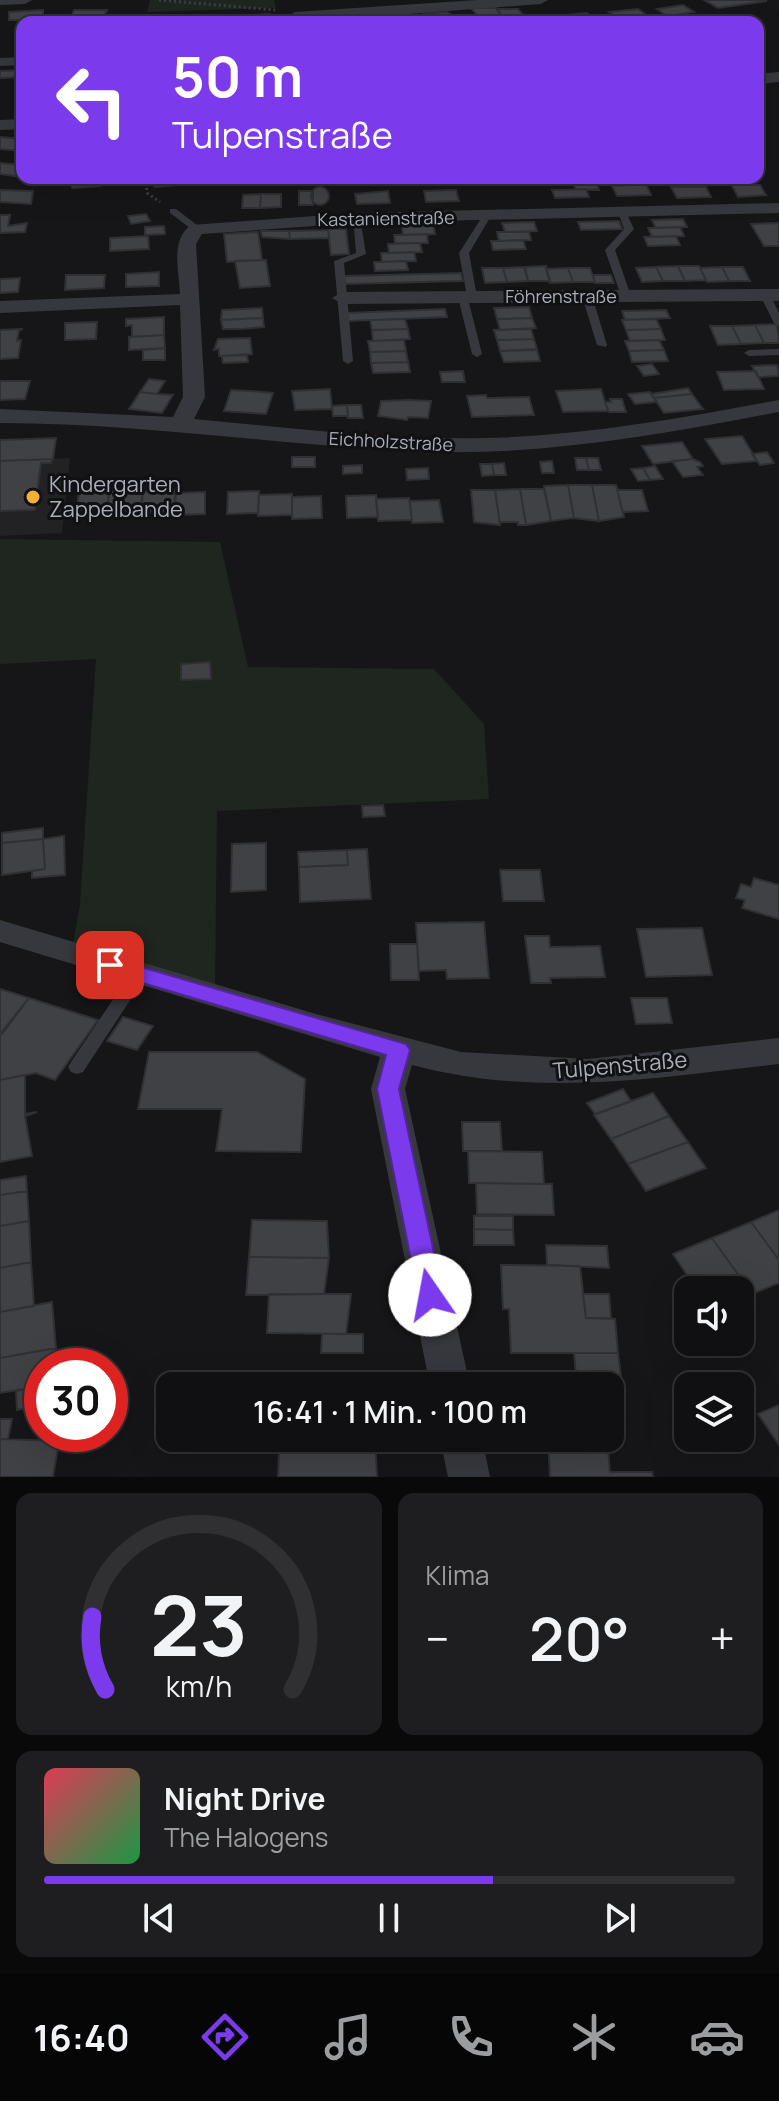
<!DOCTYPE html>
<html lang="de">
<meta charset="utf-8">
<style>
body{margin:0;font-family:Manrope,sans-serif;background:#1e1e20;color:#f1f3f6;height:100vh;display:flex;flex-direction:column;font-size:30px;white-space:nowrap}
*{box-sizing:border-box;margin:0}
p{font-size:26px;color:#9c9d9f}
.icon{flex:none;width:44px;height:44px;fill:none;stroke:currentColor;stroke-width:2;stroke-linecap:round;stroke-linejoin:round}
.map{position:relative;height:1477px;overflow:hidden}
.sheet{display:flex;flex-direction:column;gap:16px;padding:16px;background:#09090a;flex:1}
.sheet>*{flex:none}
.hud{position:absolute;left:16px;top:16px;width:748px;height:168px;border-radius:16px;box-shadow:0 8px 32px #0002,0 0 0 2px #303032;background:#7c3aed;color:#fff;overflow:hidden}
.buttons{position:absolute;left:674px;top:1276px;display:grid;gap:16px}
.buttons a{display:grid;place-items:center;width:80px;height:80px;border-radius:16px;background:#101012;box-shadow:0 8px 32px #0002,0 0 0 2px #303032;font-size:40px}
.speed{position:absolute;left:24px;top:1348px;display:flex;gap:16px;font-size:40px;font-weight:700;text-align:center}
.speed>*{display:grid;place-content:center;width:104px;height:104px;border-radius:50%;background:#101012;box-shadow:0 8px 32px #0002,0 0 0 2px #303032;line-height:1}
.speed .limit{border:12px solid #d22;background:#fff;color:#111}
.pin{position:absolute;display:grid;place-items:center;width:68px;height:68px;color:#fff;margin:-34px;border-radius:16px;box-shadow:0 4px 12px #0006}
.me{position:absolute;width:88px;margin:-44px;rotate:348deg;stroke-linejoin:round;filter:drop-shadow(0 0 6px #0008)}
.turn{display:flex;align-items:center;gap:28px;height:168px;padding:0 24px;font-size:36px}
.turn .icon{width:104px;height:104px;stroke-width:2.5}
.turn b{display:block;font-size:56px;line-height:68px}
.big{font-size:60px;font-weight:600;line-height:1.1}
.sheet .card{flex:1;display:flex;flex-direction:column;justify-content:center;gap:12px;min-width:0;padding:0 28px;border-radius:16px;background:#1e1e20}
.sheet .dial{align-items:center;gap:0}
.dial svg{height:208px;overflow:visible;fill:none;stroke:#303032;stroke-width:7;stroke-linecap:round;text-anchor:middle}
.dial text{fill:#f1f3f6;stroke:none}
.song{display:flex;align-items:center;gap:24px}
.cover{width:96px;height:96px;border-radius:12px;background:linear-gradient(135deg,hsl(350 70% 55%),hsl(140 70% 35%))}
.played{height:8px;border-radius:4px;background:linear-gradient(90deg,#7c3aed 65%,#303032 65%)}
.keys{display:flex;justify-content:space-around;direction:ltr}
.heat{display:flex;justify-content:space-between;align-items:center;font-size:44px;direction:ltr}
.sheet .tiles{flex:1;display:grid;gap:16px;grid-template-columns:1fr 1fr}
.card:last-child{grid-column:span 2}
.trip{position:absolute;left:156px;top:1372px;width:468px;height:80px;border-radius:16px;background:#101012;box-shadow:0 8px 32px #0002,0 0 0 2px #303032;font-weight:600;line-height:80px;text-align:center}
.tabs{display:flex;height:128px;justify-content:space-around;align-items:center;background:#060607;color:#9c9d9f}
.tabs .icon{width:56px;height:56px}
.tabs .on{color:#7c3aed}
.tabs b{font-size:36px;color:#f1f3f6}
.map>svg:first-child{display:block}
</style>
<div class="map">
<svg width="779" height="1477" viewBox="0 0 779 1477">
<rect width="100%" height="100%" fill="#161618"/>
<path fill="#222225" d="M70 458 62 533 0 536V461Z"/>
<path fill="#1e261f" d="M150 0H274L276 8 147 12Z
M0 539 220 542 248 667 434 669 484 724 489 799 217 811 215 989 73 944 80 904 96 659 0 664Z"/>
<path fill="#404145" stroke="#303034" stroke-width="2" d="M704 0H764L767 1 718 8Z
M683 5 694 12 667 16 657 9Z
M471 8H496L502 17 480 19Z
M497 9H518L524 16 504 19Z
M638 9 648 16 620 19 609 12Z
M43 10V20H9V12Z
M74 10H107L103 18 70 20Z
M447 12 459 19 426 20 423 14Z
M587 13 597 21 564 22 556 16Z
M269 14 277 17 279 22H258L254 15Z
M22 70V77L0 78V71Z
M0 137 22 139V151L0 149Z
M0 163 22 165V177L0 174Z
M61 178H99L100 186 72 188V185H62Z
M157 178H187L188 184 155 187Z
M585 178H594L599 190 575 189 574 185 586 182Z
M646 184 651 195 617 196 612 186Z
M731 184 760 185 766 195 738 197Z
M311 196a9 9 0 1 1 18 0a9 9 0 1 1-18 0Z
M671 187H706L711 197 677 198Z
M586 189 589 197 555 198 552 190Z
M0 190 33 191 31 204 0 202Z
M456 190 459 201 426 202 424 191Z
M299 191H313V205H299Z
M388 191 390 203 357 204 355 194Z
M261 194 260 208H242L243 195Z
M261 194H281V207L260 208Z
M146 214 150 221 131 224 128 216Z
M0 215H10L8 226 27 223 25 232 0 233Z
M683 219 687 227 656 228 652 220Z
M619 221 622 229 581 230 578 222Z
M534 222 537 231 505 232 502 223Z
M779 223V246H764L751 224Z
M433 225 435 234 403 235 402 226Z
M164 226 165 234 145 235V227Z
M680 227 684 236 652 237 648 228Z
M328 229H346L349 254 331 255Z
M328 230 329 238 290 239 289 231Z
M261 231H289L290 239 262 237Z
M258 232 262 260 227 262 224 234Z
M497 232H529L531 240 499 241Z
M427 234 428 243H395L394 235Z
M148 236 149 249 110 251V238Z
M676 236 680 245 648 246 644 237Z
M523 240 526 249 493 250 491 241Z
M420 243 422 252 389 253 388 244Z
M414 252 416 261 382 262 381 253Z
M266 260 270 286 240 288 235 261Z
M406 261 408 270 375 271 374 262Z
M546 266 550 281H528L525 267Z
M678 266 685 281H663L656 267Z
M678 266H699L706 280 685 281Z
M524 267 528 281 507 282 503 268Z
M656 267 663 281 642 282 636 268Z
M722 267H743L750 281H729Z
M722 267 729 281 707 282 700 268Z
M482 268H503L507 282 485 283Z
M568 268 573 282 550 283 546 269Z
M568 268H590L595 282H573Z
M159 272V286L126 287V274Z
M461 273 463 281 345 284 344 276Z
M66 275H105L104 288 65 290Z
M593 275H611L614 283H595Z
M20 278 18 292 0 293V279Z
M529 307 532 318 497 319 494 308Z
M262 308 263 318 221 320 222 310Z
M445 309 447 317 348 321 347 313Z
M666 310 670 318 625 320 622 311Z
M164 317V335L132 337V325L126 326V319Z
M263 318 264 327 240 329H223L221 320Z
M532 318 536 328 500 330 497 319Z
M405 319 408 329 372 330 370 320Z
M656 319 661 329 626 330 622 320Z
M97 322 96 339 65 340V323Z
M777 324 779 343H764L755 325Z
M755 325 764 343 741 344 732 326Z
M710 326H732L741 344 718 345Z
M23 329 19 330 17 341 21 340 18 358 0 359V330Z
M408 329 410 339 373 341 372 330Z
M531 329 534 339 497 340 494 330Z
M661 329 665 340 630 341 626 330Z
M164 335 165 348 129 350V337Z
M250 338 252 354 219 356V349L214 350 218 339Z
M534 339 537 349 500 351 497 340Z
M404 340 406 351 370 352 368 341Z
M659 340 664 350 629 351 625 341Z
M165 348V360H143V350Z
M537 350 540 361 504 362 500 351Z
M664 350 668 361 632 362 629 351Z
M406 351 408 362 371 363 370 352Z
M247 355 248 362 223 363 222 356Z
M408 362 410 372 373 373 371 363Z
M652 364 659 374 644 376 637 366Z
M777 365 779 376 758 377 752 366Z
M463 371 465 382H442L440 372Z
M756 371 764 389 724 390 717 372Z
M149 379 165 381 157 394 140 392Z
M0 381H30L25 399 0 400Z
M688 388 692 394 654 398 651 394Z
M330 389 332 409 295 410 292 391Z
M601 389 608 411 563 412 556 391Z
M231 390 250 391 273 393 266 414 224 411Z
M140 392 157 394 173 395 162 413 129 409Z
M650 392 657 402 635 404 628 394Z
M692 394 703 409 664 413 654 398Z
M486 395 487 398 529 397 534 415 472 417 467 396Z
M610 399H622L626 412H609L605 402H611Z
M408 400 431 401 428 418 408 417 407 420 378 416 381 401Z
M347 405 348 416H333L332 406Z
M347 405H361L363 418H348Z
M742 436 757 461 722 464 705 439Z
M56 438 53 459 0 461V440Z
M682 442 693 459 653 464 642 446Z
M767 452 774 463 760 465 752 454Z
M292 457H315V467H292Z
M575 458H586L589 470H577Z
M586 458H598L601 470H589Z
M52 459 51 463H41L35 510 0 511V461Z
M692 459 700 462 703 466 697 467 703 475 683 477 672 461Z
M552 461 554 473H542L540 462Z
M504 463 506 475H494L492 464Z
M480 464H492L494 475 482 476Z
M362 465V473L343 474V466Z
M655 466 663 479 650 480 643 468Z
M428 468 429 479 407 480 406 469Z
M643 468 650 480 638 481 631 469Z
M568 485H592L599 521 574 518Z
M568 485 574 518 551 521 544 486Z
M592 485H616L624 517 599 521Z
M616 485 618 490H642L648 511 623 512 624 517Z
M110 486 107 508 77 510 79 488Z
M143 488 141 510 107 511 109 490Z
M520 489 526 525H518V522H500V525L495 490Z
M520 489H544L551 521 526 525Z
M176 490 175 512 141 513 143 492Z
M471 490H495L500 525 474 522Z
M259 491 258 513 227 514 228 492Z
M205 492V514L174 515 175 493Z
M292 494V515L258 516 259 495Z
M376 495 378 517 347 518 346 496Z
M321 496 322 518 292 519V497Z
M409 498 412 520 378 521 376 499Z
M439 500 443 522 412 523 410 501Z
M210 662 211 679 181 680V664Z
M383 805 385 816 363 817 362 806Z
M43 828V839L2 843V833Z
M64 836 65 875 32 878V871L45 869 43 839Z
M43 839 45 869 2 875V843Z
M266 843V890L231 892 232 844Z
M367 849 371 899 300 902 299 867 348 865 347 850Z
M347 850 348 865 299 867 298 852Z
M500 870H540L544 901H503Z
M754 878 779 885V919L742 908 745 900 736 898 741 884 751 887Z
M484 922 489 978 447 979 446 970 419 971 416 923Z
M702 928 712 975 646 977 637 929Z
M525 936H549L550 947 600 946 605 977 550 978 551 983H531Z
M390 944H417L419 980H391Z
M0 989 29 998 2 1034H0Z
M29 998 98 1020 55 1080 36 1073 0 1080V1034Z
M631 998H667L672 1023 636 1024Z
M123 1017 153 1026 137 1050 107 1041Z
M149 1052H257L305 1079 301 1152 216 1151 222 1109H138Z
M25 1075V1114L37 1112 25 1116 32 1156 0 1162V1080Z
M623 1089 631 1101 595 1114 587 1103Z
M653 1093 669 1116 611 1139 594 1115Z
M669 1116 688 1142 628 1164 611 1139Z
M462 1122H500L502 1151H463Z
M688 1142 706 1168 646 1191 628 1164Z
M468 1151 542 1152 544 1184 469 1183Z
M26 1176 27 1191 0 1195V1180Z
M476 1183 552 1184 554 1215 477 1214Z
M27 1191 29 1221 0 1226V1195Z
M779 1210V1260L751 1222Z
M474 1216H513V1230L474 1229Z
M252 1220 327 1221 329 1258 249 1257Z
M29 1221 31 1262 0 1268V1226Z
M751 1222 779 1260V1283L752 1294 712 1238Z
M474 1229 513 1230 514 1245H474Z
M712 1238 752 1294 740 1299V1290H697L673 1254Z
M546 1245 607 1246 609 1268 547 1265Z
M249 1257 329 1258 324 1294 246 1295Z
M31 1262 34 1306 0 1312V1268Z
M501 1265 580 1266 586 1318 615 1319 618 1353H511L509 1309H503Z
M269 1294H351L346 1334 267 1333Z
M583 1294H609L611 1318H586Z
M52 1302 56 1348 0 1358V1312Z
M322 1334H363V1353H321Z
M56 1348 57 1366H42V1386L0 1393V1358Z
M574 1353H618L624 1401H610V1386H577Z
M42 1386V1405L17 1410 16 1391Z
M779 1405V1445L758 1414Z
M0 1419H12L8 1439H0Z
M270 1438H375L377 1477H278L279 1453H269Z
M548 1438H607L610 1472H652L653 1477H550Z
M0 1439 59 1441 53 1477H0Z"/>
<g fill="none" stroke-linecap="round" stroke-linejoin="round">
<path stroke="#3d3f44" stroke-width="3" stroke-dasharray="2 3" stroke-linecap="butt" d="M159 0 275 10
M146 178 147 193 160 202"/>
<path fill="#37383d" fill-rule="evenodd" d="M170 209H176L202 229 194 231 170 213Z
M619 210H625L634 229 615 250 631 296 626 299 621 296 605 250 624 229 618 212Z
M484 214 491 216 469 253 477 297 472 300 468 299 482 354 477 357 472 354 458 297 463 294 467 296 459 253Z
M353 216 360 218 366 254 344 263 353 361 348 364 343 361 334 261 356 253Z
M587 293 592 296 607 345 606 347 597 345 582 296Z
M762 293 770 295 779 313V326L774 323 760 295Z
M779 349V355L749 356 744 353 749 350Z
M138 969 144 971 146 975 144 979 83 1072 77 1074 71 1072 68 1067 71 1062 132 971Z"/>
<path fill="#37383d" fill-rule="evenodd" d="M0 0H32L25 4 0 5Z
M477 0H548L541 4 303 22H289L288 16 295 12Z
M22 57V65L0 66V58Z
M779 72V82L758 84V74Z
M22 119V129L0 130V120Z
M779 203V213L356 223 202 234 196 244 205 397 194 419C290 428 387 440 484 438 584 436 682 418 779 400V412C668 433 556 454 442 452 294 448 148 423 0 423V409L173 417 183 397 180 305 0 313V301L180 294C179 271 170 240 191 225L356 213Z
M779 289V301L342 304 332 298 342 292Z
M0 920 316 1014 461 1052 588 1059 779 1038V1064C654 1078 536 1098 412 1065L405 1089 470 1386H430L371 1089 380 1057 0 942Z
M440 1438H482L490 1477H448Z"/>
</g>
<path fill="#7c3aed" stroke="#51269a" stroke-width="2" d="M110 958 406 1044 410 1050 399 1089 443 1295 439 1303 430 1306 421 1303 418 1295 377 1089 386 1055 102 971 99 965Z"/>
<circle fill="#f2b134" stroke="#111113" stroke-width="3" cx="33" cy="497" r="8"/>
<g text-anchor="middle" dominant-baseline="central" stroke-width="6" stroke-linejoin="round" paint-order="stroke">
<g font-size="18" fill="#a8adb8" stroke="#111113">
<text transform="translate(386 218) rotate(-1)">Kastanienstraße</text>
<text x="561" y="296">Föhrenstraße</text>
<text transform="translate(391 441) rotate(3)">Eichholzstraße</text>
</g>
<g font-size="22" fill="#a8adb8" stroke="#111113" text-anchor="start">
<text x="49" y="484">Kindergarten<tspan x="49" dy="25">Zappelbande</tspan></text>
</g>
<g font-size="22" fill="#a8adb8" stroke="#111113">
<text transform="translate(620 1065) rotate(-5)">Tulpenstraße</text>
</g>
</g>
</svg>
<div class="buttons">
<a><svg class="icon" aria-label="sound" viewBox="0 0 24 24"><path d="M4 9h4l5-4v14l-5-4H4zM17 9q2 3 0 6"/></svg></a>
<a><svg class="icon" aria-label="layers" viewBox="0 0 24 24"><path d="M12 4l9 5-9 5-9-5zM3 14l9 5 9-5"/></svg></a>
</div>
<div class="speed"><div class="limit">30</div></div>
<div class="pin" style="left:110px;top:965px;background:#d93025"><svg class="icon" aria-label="arrive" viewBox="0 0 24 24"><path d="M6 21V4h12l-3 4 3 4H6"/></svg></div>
<svg class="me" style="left:430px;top:1295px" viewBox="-20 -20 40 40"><circle r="19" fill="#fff"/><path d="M0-13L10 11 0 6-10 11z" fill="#7c3aed"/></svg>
<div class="trip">16:41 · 1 Min. · 100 m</div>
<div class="hud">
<div class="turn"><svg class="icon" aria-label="left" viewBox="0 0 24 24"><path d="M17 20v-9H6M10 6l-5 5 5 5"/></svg><div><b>50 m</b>Tulpenstraße</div></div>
</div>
</div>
<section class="sheet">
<div class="tiles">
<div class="card dial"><svg viewBox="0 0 100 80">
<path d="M14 69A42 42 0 1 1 86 69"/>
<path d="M14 69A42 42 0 0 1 9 41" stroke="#7c3aed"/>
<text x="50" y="56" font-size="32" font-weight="700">23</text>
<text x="50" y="72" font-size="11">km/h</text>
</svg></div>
<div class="card"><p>Klima</p>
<div class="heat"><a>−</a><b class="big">20°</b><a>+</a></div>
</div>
<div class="card">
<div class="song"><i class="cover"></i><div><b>Night Drive</b><p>The Halogens</p></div></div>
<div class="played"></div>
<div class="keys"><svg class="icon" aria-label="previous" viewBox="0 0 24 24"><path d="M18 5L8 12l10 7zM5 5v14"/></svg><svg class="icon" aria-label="pause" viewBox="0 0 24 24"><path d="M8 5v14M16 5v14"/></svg><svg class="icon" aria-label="next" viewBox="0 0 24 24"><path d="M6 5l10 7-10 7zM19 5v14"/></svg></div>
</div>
</div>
</section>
<nav class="tabs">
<b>16:40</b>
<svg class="icon on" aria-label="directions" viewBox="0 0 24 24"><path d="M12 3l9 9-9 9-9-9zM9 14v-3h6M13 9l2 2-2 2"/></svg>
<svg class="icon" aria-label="music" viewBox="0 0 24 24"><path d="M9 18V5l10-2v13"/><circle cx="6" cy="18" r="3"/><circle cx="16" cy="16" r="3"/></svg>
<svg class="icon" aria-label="phone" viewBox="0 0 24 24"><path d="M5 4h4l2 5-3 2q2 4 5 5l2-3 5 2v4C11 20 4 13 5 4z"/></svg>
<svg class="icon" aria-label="climate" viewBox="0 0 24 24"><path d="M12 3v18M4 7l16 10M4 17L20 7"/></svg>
<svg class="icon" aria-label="car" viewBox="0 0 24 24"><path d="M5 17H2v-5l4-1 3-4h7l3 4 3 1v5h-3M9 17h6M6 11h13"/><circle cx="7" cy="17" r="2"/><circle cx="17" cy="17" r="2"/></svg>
</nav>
